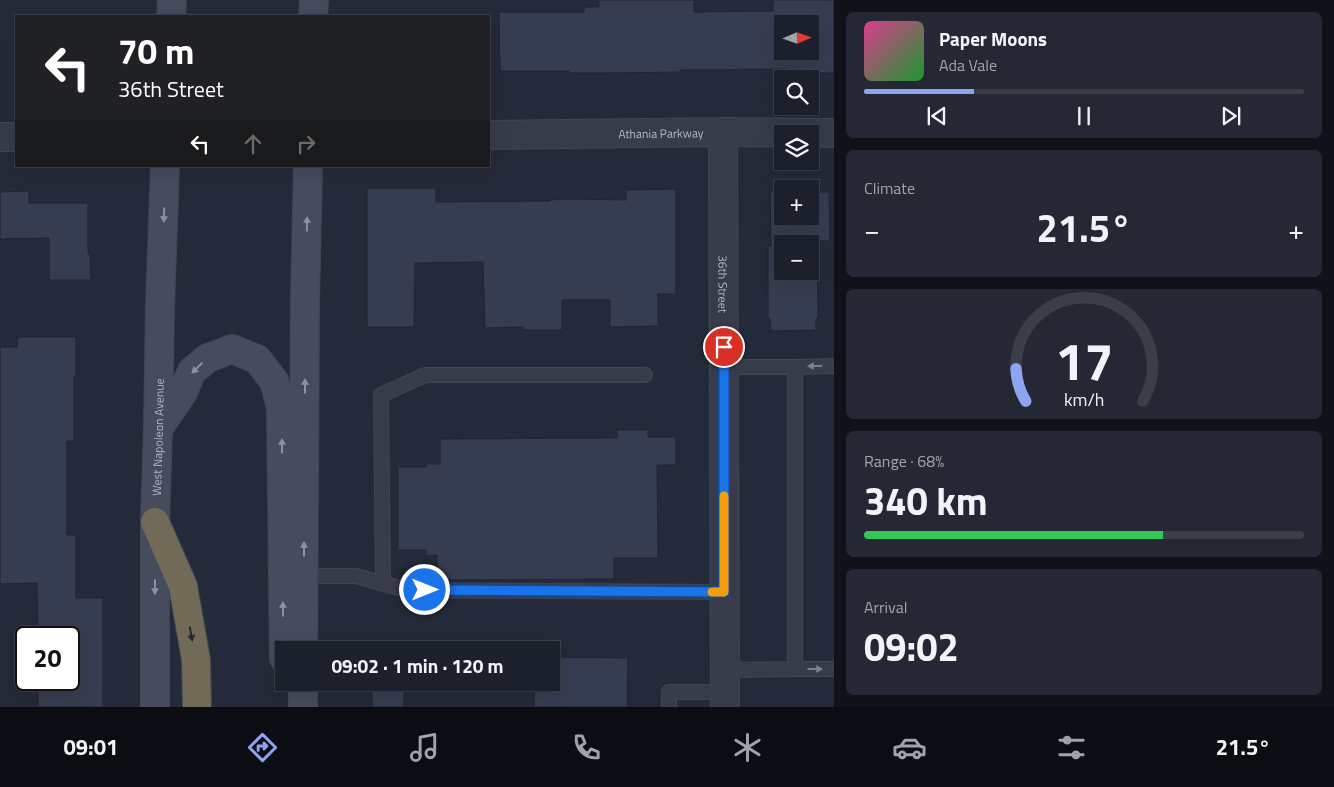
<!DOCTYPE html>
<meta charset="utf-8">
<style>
body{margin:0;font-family:"Titillium Web",sans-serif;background:#252834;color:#f1f3f6;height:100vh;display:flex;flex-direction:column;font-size:19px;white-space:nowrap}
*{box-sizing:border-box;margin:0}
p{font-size:16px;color:#a0a3a9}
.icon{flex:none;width:28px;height:28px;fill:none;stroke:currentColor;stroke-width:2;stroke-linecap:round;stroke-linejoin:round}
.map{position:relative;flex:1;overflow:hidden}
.panel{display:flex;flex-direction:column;gap:12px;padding:12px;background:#0f1218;width:500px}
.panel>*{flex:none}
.guide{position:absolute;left:15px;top:15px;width:475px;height:152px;border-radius:0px;box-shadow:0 5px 20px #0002,0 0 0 1px #3a3e48;background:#202124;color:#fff;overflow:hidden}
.needle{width:32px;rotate:88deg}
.controls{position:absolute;left:774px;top:15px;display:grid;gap:10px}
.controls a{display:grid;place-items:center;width:45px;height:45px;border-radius:0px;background:#1c202c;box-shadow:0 5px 20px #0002,0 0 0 1px #3a3e48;font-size:25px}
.speed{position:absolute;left:15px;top:626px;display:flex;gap:10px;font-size:25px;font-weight:700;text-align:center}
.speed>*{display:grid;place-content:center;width:65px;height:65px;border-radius:50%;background:#1c202c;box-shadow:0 5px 20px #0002,0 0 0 1px #3a3e48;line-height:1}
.speed .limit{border:2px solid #111;border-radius:8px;background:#fff;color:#111}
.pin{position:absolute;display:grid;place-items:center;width:42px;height:42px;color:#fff;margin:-21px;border:2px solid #fff;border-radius:50%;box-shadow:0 1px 5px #0007}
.me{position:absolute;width:55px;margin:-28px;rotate:90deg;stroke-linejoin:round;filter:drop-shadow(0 0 4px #0008)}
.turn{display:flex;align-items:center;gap:18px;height:105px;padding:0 20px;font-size:22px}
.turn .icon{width:65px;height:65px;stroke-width:2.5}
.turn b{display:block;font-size:35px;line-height:42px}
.lanes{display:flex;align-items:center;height:48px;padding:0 20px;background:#0003;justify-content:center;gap:25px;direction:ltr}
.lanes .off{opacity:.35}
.big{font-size:38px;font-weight:700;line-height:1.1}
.panel .widget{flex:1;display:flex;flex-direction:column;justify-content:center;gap:8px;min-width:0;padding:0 18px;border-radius:8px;background:#252834}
.panel .dial{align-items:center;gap:0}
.dial svg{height:130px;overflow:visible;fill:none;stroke:#3a3e48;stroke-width:7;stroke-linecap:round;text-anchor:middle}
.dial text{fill:#f1f3f6;stroke:none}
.song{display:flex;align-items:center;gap:15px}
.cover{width:60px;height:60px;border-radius:8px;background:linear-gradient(135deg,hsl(330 70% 55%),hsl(130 70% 35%))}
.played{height:5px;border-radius:2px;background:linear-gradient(90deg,#8fa4ef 25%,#3a3e48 25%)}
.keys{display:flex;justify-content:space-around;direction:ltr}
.heat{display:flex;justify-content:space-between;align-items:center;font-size:28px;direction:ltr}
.charge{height:8px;border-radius:4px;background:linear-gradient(90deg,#34c759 68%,#3a3e48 0)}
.trip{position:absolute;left:275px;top:641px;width:285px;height:50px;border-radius:0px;background:#1c202c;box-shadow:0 5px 20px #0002,0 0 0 1px #3a3e48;font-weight:700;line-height:50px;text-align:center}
.dock{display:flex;height:80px;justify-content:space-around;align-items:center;background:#0b0d12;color:#a0a3a9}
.dock .icon{width:35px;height:35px}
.dock .current{color:#8fa4ef}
.dock b{font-size:22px;color:#f1f3f6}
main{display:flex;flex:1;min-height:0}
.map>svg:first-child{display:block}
</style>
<main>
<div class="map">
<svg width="834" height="707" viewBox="0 0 834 707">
<rect width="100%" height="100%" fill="#252a3a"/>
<path fill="#373d50" stroke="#1f2431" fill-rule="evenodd" d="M599 0H694V12L773 11V0H834V73H787V69L680 70V72L608 73H569V71H500L499 12H584V7H599ZM782 24H810V51H782Z
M367 188H436V202L550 201V200L569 199 626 200V190L676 189V294H658V326L610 327V300H562V330H523V327L485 328 483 262 415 263 414 327H367Z
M29 191V203H88V254H90L91 280H49V238L0 239V192Z
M770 192H782V216H810V192H829L830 241H817L818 319H816V330L771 331 770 318 768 319V246H771ZM782 244H810V271H782Z
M18 337H76V377H74V441H67V535H76V598H103V707H38V680H69V638H38L37 583 0 584V347H17Z
M617 430H648V437H676V465H657L658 558H614V579L437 580V555L426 556V550H398V467H426V464H440V439L617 438Z
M403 645V650H371V646Z
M551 657 628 658 627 707H534L535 682H551Z
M372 682H404V707H372Z"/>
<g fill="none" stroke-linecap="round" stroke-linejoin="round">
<defs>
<path id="lane" d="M724 367H795V669L725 670
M795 367 834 366
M298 576H356L406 590 725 592
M383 583 381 395 425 375H645
M795 669H834
M669 707V692H725"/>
<g id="street">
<path id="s1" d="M723 132 725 707"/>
<path id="s2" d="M489 135 723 132 834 133"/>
<path d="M0 137H16"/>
</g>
<g id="secondary">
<path d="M171 16 172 0"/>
<path d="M313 16 314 0"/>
<path d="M158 429 183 392 192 371 208 358 232 349 257 359 274 381 281 407 284 658"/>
<path d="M303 650 305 301 308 166"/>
<path id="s3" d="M155 707V522L158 429 160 306 165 166"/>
<path d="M303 707V682"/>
</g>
<path id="highway" d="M155 522 183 586 196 660 197 707"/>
</defs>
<use href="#lane" stroke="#414653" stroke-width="16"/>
<use href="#street" stroke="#414653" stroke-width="30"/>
<use href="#secondary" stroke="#414653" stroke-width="30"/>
<use href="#highway" stroke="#434755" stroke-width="30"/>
<use href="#lane" stroke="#383c4a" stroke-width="14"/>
<use href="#street" stroke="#383c4a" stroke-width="28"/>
<use href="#secondary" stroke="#464b5d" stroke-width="28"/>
<use href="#highway" stroke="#706a56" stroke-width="28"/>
</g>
<defs><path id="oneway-solid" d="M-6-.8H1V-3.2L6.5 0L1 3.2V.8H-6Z" transform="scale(1.25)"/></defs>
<g fill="#8d91a1">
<use href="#oneway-solid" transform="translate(164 215) rotate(92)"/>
<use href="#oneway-solid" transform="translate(307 224) rotate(-89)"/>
<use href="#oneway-solid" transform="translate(197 368) rotate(135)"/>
<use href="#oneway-solid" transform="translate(305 386) rotate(-90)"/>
<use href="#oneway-solid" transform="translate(282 446) rotate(-90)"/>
<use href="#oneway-solid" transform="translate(304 549) rotate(-90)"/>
<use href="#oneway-solid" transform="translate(155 587) rotate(90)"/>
<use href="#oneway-solid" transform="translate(283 609) rotate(-91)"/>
</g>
<g fill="#7c808e">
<use href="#oneway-solid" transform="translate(815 366) rotate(179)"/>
<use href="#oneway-solid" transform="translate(815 669)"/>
</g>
<use fill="#252933" href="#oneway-solid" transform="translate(191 634) rotate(80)"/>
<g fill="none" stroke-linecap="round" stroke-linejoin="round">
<defs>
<path id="route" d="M425 590 724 592V347"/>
</defs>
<use href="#route" stroke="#114b97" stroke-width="12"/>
<use href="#route" stroke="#1a73e8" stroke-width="9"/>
<path stroke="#f59e0b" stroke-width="9" d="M712 592H724V496"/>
</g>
<g text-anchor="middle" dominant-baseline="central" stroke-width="5" stroke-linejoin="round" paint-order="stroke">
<g font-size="12" fill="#b3b7c6" stroke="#1d222f">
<text stroke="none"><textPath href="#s2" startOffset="172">Athania Parkway</textPath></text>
<text stroke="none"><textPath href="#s1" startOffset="152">36th Street</textPath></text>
<text stroke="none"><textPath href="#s3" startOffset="270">West Napoleon Avenue</textPath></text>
</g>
</g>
</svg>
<div class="controls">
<a><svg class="needle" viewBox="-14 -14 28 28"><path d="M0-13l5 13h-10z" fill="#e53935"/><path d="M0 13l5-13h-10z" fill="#a0a3a9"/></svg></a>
<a><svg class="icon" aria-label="search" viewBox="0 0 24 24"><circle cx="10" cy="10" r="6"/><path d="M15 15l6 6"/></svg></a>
<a><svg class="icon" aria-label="layers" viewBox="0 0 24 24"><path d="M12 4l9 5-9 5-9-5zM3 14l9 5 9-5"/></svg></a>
<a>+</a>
<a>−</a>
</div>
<div class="speed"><div class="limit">20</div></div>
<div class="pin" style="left:724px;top:347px;background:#d93025"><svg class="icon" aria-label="arrive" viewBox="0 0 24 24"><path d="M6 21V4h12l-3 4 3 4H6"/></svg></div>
<svg class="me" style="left:425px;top:590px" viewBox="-20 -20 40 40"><circle r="17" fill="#1a73e8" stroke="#fff" stroke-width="3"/><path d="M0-11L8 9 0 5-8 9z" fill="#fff"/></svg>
<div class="trip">09:02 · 1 min · 120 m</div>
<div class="guide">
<div class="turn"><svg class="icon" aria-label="left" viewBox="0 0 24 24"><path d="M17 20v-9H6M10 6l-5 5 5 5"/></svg><div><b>70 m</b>36th Street</div></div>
<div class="lanes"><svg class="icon" aria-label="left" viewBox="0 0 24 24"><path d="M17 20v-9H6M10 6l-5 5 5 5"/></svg><svg class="icon off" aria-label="ahead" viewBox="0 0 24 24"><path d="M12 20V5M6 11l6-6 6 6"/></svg><svg class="icon off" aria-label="right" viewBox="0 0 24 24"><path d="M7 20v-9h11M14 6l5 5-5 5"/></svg></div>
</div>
</div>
<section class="panel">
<div class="widget">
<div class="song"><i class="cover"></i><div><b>Paper Moons</b><p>Ada Vale</p></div></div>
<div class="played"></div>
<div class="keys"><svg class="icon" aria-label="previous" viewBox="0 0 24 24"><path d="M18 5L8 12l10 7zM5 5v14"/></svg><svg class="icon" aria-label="pause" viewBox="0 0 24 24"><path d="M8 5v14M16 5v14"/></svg><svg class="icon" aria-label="next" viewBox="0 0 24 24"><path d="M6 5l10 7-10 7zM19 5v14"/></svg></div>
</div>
<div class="widget"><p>Climate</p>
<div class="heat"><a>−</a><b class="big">21.5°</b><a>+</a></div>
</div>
<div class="widget dial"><svg viewBox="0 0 100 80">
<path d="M14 69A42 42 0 1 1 86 69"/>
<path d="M14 69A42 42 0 0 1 8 49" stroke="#8fa4ef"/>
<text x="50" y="56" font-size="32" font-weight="700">17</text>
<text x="50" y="72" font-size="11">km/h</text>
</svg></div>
<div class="widget"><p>Range · 68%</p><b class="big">340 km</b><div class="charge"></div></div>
<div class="widget"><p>Arrival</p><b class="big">09:02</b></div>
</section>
</main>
<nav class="dock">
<b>09:01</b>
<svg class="icon current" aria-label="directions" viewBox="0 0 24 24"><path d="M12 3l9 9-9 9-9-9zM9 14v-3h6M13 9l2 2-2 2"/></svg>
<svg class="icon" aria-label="music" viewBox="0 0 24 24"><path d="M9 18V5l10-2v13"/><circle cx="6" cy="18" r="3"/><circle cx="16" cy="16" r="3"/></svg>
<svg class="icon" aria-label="phone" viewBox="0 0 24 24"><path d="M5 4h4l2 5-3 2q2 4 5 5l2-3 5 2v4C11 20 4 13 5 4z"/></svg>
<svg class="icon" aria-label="climate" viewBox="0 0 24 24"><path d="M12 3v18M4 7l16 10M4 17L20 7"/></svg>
<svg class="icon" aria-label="car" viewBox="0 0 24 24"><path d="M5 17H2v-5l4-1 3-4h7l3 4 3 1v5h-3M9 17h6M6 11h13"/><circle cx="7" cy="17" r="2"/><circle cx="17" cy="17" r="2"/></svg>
<svg class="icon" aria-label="filters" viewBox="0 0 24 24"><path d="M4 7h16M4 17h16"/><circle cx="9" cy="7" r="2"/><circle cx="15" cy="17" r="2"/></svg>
<b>21.5°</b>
</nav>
